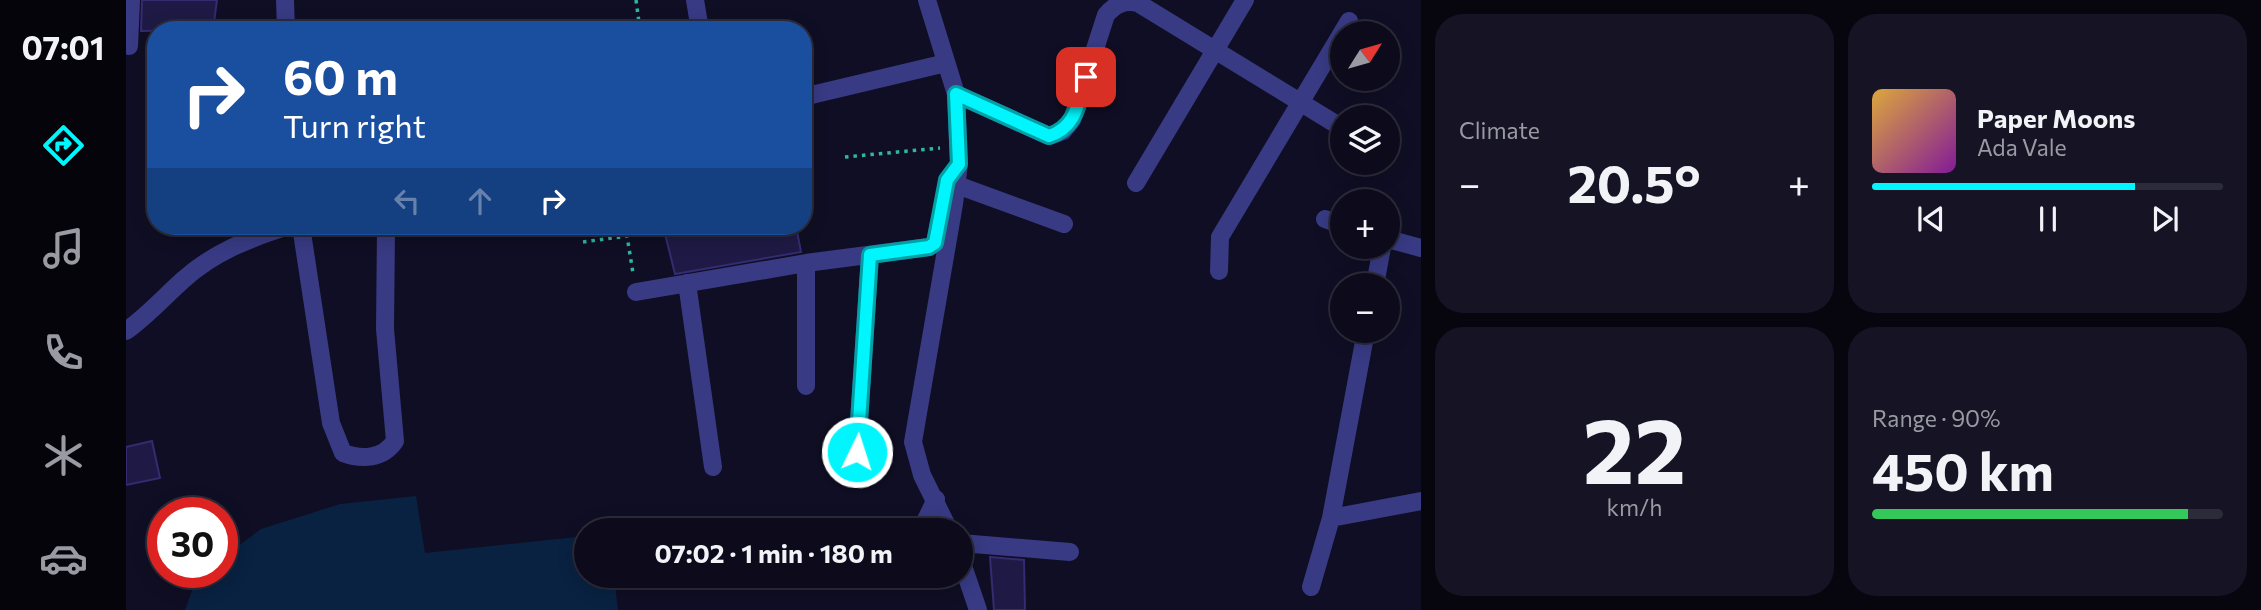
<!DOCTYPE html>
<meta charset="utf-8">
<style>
body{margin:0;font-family:Commissioner,sans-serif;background:#151324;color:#f1f3f6;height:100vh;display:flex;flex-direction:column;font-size:26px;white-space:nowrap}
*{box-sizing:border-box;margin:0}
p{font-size:23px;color:#9a9aa3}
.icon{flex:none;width:38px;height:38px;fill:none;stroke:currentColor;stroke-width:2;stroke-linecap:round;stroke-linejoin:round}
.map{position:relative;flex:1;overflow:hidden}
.drawer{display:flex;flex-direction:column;gap:14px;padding:14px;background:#07060f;width:840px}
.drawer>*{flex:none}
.guide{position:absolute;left:21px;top:21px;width:665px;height:214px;border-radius:28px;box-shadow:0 4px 18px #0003,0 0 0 2px #2c2b3a;background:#1a4fa0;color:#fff;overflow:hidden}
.needle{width:46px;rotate:53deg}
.buttons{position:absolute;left:1204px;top:21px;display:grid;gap:14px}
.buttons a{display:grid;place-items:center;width:70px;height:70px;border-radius:50%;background:#0c0a1b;box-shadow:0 4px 18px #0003,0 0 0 2px #2c2b3a;font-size:35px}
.speed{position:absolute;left:21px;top:497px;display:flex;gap:14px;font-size:35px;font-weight:700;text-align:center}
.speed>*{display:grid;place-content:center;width:91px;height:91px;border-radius:50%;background:#0c0a1b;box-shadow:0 4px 18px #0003,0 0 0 2px #2c2b3a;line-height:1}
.speed .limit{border:10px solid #d22;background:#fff;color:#111}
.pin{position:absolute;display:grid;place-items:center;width:60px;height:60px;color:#fff;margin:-30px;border-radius:14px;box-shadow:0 4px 10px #0006}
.me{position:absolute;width:77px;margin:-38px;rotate:4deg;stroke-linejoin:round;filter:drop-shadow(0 0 5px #0008)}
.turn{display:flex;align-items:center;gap:24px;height:147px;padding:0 21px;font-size:32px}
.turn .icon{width:91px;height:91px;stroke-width:2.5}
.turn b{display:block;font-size:49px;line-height:60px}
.lanes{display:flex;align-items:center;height:66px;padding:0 21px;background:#0003;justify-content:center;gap:35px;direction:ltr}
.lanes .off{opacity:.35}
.big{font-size:52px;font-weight:700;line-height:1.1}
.drawer .tile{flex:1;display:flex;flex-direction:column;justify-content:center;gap:10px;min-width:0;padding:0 24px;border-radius:28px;background:#151324}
.drawer .dial{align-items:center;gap:0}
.dial b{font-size:91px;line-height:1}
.song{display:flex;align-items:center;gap:21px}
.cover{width:84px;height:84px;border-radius:10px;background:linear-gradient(135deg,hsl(40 70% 55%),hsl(290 70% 35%))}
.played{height:7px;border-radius:4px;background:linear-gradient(90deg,#00f6fc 75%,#2c2b3a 75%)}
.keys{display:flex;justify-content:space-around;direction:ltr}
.heat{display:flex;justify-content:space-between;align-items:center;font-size:38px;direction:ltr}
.charge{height:10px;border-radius:5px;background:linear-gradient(90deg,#34c759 90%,#2c2b3a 0)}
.drawer .tiles{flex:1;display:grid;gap:14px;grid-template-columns:repeat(2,1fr)}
.trip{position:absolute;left:448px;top:518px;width:399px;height:70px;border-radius:35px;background:#0c0a1b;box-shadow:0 4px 18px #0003,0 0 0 2px #2c2b3a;font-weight:700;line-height:70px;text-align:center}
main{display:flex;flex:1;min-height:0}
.menu{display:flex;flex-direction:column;width:126px;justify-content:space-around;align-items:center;background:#05040b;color:#9a9aa3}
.menu .icon{width:49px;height:49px}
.menu .active{color:#00f6fc}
.menu b{font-size:32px;color:#f1f3f6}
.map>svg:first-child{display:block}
</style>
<main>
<nav class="menu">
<b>07:01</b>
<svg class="icon active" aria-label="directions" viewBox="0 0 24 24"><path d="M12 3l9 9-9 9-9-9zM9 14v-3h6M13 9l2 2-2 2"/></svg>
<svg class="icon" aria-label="music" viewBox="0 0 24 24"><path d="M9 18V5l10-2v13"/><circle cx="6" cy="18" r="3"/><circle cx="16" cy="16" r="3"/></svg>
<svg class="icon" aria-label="phone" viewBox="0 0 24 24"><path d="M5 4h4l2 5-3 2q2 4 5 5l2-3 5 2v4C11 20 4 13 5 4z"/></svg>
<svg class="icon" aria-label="climate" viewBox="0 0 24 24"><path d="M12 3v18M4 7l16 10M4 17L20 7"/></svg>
<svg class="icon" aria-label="car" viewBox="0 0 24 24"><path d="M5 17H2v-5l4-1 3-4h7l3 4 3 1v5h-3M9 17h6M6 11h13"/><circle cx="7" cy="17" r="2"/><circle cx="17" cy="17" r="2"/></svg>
</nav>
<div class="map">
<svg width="1295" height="610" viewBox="0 0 1295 610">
<rect width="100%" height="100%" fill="#100e24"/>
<path fill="#092242" d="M290 496 299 553 460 536V576H488L492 610H59L71 577 77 572H96V558L135 529 214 504Z"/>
<path fill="#1f1a45" stroke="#342b71" stroke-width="2" d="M16 0H91L87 30 15 31Z
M537 226H670L675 252 549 274Z
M26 441 34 478 0 485V447Z
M864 557 898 560 899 610H868Z"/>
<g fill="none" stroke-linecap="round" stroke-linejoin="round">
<path stroke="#2db7a4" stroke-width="3.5" stroke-dasharray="3.5 5" stroke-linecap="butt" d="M510 0 514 30
M719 157 814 148
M500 226 501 236
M457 242 501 236 507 273"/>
<path stroke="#383b84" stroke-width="18" d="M159 0 160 30
M569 0 574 30
M801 0 830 94 833 164 828 204 787 442 796 475 823 530
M3 46 5 0
M830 94 923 136 937 131 946 120 980 15C989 4 999 0 1012 3L1213 126
M677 97 820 63
M1010 183 1119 0
M831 185 938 224
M1199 219 1216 225
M175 226 205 423 217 453C236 460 257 459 269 441L259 329 260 229
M1262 239 1295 248
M680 263V386
M1093 271 1094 237 1223 21
M561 283 587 467
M1249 285 1256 247
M510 292 680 263 803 247 809 243 813 222
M0 331C21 316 38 297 57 280 88 252 124 238 163 226
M731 452 744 255
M1205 518 1295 501
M795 530 810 499
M835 543 944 552
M835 560 852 610
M1185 587 1205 518 1240 331"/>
</g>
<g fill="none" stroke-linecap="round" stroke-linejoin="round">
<defs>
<path id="route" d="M731 452 744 255 803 247 809 243 821 180 833 164 830 94 923 136C951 127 952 102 960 77"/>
</defs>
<use href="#route" stroke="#00a0a4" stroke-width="18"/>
<use href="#route" stroke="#00f6fc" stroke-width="12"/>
</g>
</svg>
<div class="buttons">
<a><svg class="needle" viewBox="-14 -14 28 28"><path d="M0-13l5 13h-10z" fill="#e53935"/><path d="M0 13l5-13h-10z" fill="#9a9aa3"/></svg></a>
<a><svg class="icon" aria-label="layers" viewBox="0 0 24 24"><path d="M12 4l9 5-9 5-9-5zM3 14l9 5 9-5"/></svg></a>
<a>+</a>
<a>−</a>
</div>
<div class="speed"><div class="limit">30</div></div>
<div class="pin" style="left:960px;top:77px;background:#d93025"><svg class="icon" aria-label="arrive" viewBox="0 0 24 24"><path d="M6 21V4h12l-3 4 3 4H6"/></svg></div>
<svg class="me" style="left:731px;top:452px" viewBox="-20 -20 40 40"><circle r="17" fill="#00f6fc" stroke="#fff" stroke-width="3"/><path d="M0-11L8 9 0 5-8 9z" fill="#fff"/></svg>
<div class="trip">07:02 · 1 min · 180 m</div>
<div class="guide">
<div class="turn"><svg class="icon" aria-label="right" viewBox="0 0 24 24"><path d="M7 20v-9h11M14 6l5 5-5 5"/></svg><div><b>60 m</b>Turn right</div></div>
<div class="lanes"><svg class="icon off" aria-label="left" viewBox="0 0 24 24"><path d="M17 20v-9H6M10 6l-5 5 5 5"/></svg><svg class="icon off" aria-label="ahead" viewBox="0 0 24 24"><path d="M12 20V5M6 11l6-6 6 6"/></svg><svg class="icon" aria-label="right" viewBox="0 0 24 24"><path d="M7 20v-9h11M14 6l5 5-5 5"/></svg></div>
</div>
</div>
<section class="drawer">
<div class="tiles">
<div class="tile"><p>Climate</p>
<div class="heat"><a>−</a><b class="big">20.5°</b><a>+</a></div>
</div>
<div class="tile">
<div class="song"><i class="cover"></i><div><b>Paper Moons</b><p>Ada Vale</p></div></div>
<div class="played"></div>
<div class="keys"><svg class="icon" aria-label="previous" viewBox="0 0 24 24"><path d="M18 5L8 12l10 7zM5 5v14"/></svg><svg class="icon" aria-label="pause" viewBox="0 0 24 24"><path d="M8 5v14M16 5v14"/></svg><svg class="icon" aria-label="next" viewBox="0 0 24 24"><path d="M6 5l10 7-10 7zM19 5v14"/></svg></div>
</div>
<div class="tile dial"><b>22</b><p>km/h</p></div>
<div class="tile"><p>Range · 90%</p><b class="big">450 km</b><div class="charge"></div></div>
</div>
</section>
</main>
